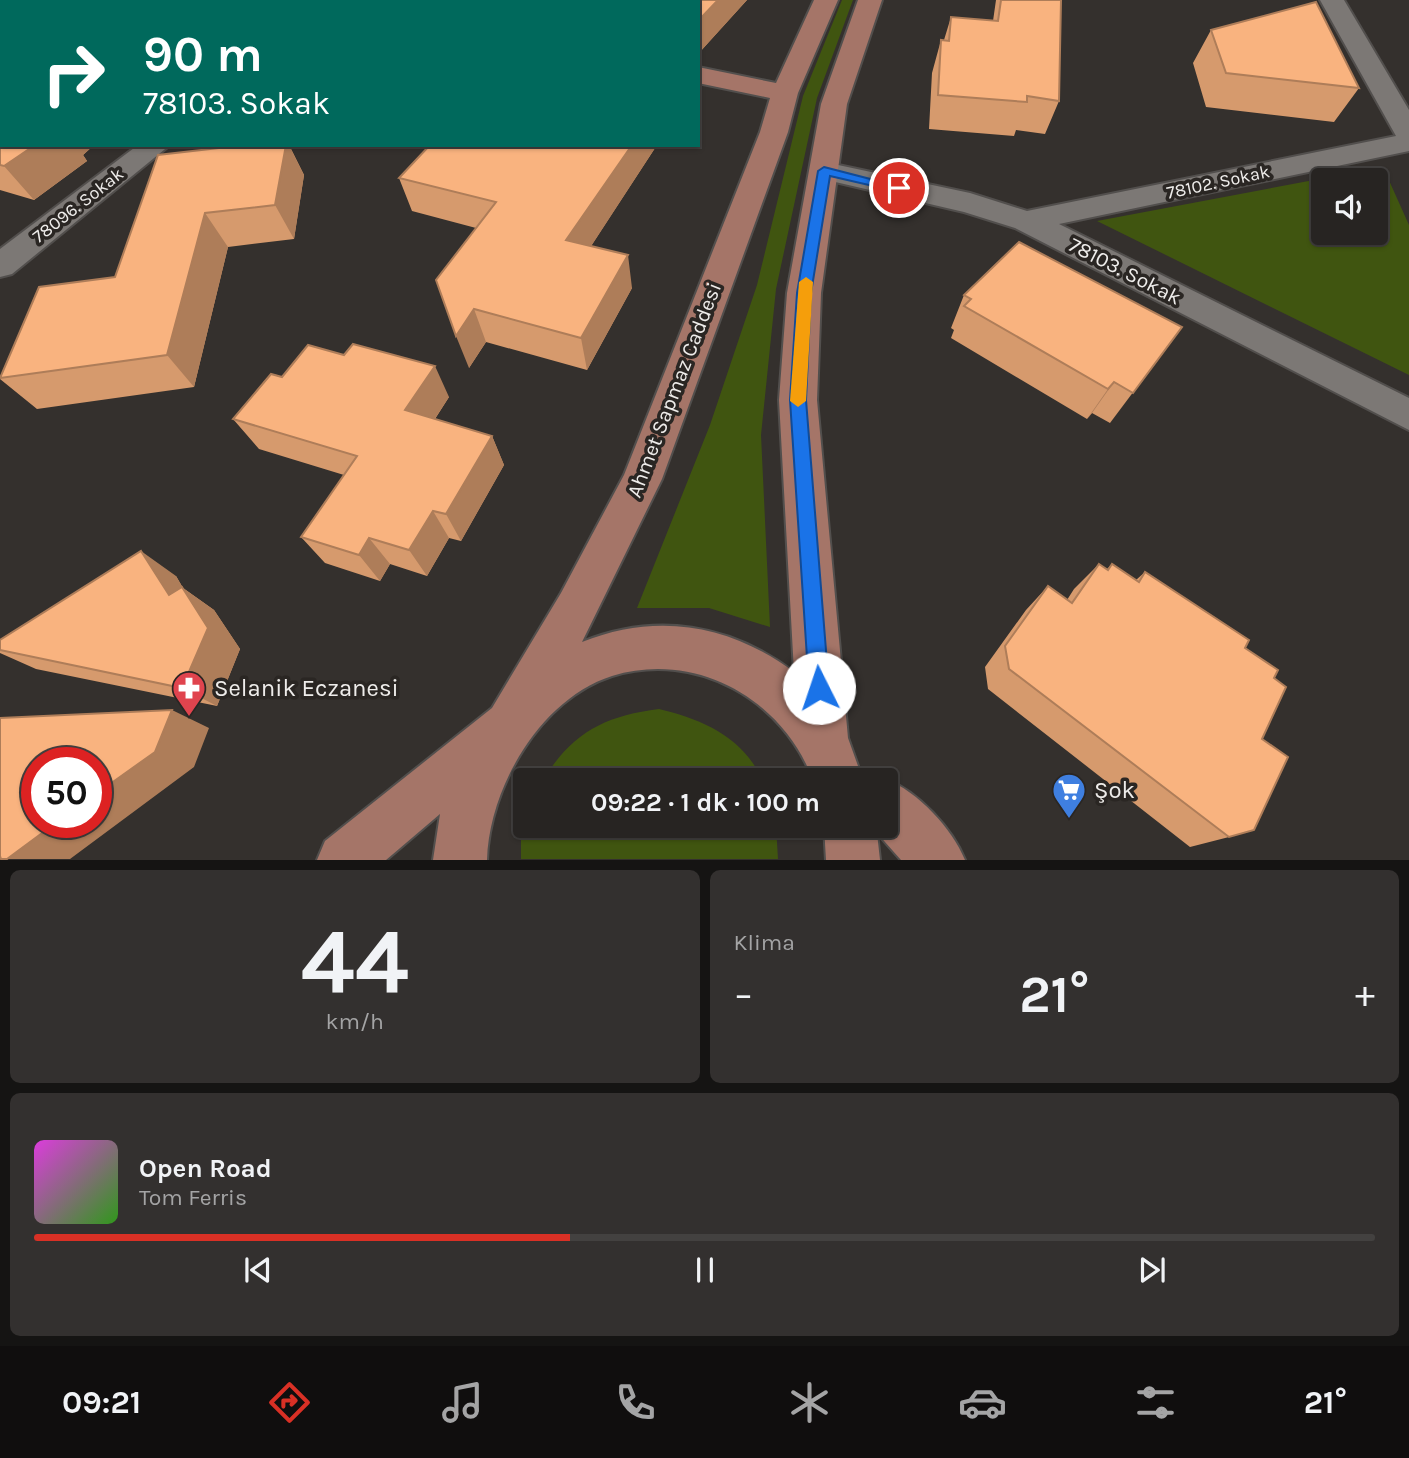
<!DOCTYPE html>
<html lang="tr">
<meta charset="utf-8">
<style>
body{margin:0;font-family:Karla,sans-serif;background:#33302f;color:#f1f3f6;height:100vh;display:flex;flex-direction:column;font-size:26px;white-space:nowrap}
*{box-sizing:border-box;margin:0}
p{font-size:23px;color:#a4a4a5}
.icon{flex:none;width:38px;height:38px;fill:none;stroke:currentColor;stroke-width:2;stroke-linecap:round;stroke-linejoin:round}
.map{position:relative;height:860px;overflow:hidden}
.details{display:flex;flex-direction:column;gap:10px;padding:10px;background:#151413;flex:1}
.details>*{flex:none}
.top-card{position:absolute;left:0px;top:0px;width:700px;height:147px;box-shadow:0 2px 5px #0004,0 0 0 2px #434140;background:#00695c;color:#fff;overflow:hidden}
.fabs{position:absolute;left:1311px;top:168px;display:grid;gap:14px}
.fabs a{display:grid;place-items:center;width:77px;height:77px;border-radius:7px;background:#272422;box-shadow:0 2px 5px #0004,0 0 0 2px #434140;font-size:35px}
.speed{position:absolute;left:21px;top:747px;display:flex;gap:14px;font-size:35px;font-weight:700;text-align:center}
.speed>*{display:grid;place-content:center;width:91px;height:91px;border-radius:50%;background:#272422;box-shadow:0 2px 5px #0004,0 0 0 2px #434140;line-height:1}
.speed .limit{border:10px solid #d22;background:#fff;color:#111}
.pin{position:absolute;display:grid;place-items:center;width:60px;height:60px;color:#fff;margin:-30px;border:4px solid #fff;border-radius:50%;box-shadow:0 2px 7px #0007}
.me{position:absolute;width:77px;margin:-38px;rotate:356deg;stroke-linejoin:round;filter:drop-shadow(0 0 5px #0008)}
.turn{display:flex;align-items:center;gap:24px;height:147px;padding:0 28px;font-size:32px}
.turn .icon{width:91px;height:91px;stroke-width:2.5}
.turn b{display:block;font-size:49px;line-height:60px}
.big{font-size:52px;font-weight:700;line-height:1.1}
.details .tile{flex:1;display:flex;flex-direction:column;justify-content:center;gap:10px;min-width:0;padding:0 24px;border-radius:10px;background:#33302f}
.details .dial{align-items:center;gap:0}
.dial b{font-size:91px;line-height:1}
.song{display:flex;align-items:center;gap:21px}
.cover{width:84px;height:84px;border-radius:10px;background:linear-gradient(135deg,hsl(300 70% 55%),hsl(110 70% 35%))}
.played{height:7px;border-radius:4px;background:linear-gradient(90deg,#d93025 40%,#434140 40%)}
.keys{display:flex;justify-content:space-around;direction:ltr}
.heat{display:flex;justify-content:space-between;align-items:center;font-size:38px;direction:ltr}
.details .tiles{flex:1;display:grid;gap:10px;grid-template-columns:1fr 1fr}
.tile:last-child{grid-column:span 2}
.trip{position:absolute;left:513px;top:768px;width:385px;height:70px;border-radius:7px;background:#272422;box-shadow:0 2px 5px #0004,0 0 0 2px #434140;font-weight:700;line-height:70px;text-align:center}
.tabs{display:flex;height:112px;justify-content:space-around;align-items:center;background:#100e0e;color:#a4a4a5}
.tabs .icon{width:49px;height:49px}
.tabs .on{color:#d93025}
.tabs b{font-size:32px;color:#f1f3f6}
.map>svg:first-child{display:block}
</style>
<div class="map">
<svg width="1409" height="860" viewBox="0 0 1409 860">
<rect width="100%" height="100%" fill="#34302d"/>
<path fill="#405510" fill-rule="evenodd" d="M842 0H853L817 98 776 289 761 435 770 627 709 608H637L710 425 757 285 803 96Z
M1383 167 1409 225V375L1097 221ZM1376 180V233H1323V180Z
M659 709C701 719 744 737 762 780H543C572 733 604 716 659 709Z
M525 824 776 826 778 859H521V839Z"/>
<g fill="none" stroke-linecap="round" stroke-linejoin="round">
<defs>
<path id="minor" d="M174 0H199L201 2H176Z
M329 0H353L327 2Z
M1320 0H1344L1409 110V151L1059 224 1409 398V430L1015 228 964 212 814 177 809 171 814 165 824 162 970 193 1027 211 1396 136Z
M138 145H170L12 274 0 277V249Z"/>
<path id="major" d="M367 0H396L398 2H369Z
M814 0H838L798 93 788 132 662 479 582 642C656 612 730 624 794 672L779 400 787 293 821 104 858 0H882L847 104 821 293 817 400 848 738 863 780H813C783 700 697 650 612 676 540 699 489 788 487 860H433L440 814 386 860H317L325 841 492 708 561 593 624 475 760 132 770 98 698 83V67L776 83Z
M886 779C918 792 952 828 965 860H901L877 833 880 860H826L824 826H886V780H883Z"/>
</defs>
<use href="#minor" stroke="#524f4d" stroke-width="4"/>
<use href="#major" stroke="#524f4d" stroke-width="4"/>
<use href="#minor" fill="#7c7875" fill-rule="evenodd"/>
<use href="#major" fill="#a57568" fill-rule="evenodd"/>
</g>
<path fill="#d69a6d" d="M0 0 2 145H94L83 155 87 161 34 200 0 190Z
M534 0H747L698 54V2H542Z
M996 0H1061L1059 101 1045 134 1016 130 1014 136 929 129 932 73 941 40H944L951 17 993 21Z
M1211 30 1359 88 1334 122 1206 107 1193 63Z
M245 145H289L304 175 294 239 228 247 194 387 37 409 0 379 115 277Z
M657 145 591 246 632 288 587 370 486 342 469 368 476 228 412 211 399 178Z
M964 295 1182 327 1110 423 1092 413 1087 419 951 338 954 330 951 328Z
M282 377 449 397 435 419 492 436 504 465 461 541 449 538 427 576 390 564 380 581 325 563 301 537 344 475 259 449 233 419Z
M1099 564 1107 569 1112 564 1136 580 1145 572 1245 648 1274 678 1262 739 1229 837 1190 847 988 689 985 667 1026 610 1048 586 1067 600 1074 589Z
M176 576 183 588 214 610 240 649 217 706 36 669 0 653V640Z"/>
<path fill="#ae7d59" d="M718 0H747L698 54V21Z
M35 145H94L83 155 87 161 34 200 4 166Z
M286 145H289L304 175 294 239 275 205Z
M632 145H657L573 274 566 240Z
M205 213 228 247 194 387 167 355Z
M628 255 632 288 587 370 581 338Z
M474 309 486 342 469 368 456 336Z
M435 366 449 397 421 440 405 410Z
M1114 382 1092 413 1087 419 1108 389Z
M492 436 504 465 461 541 446 514Z
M433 511 449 538 427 576 409 550Z
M369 538 390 564 380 581 359 555Z
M141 551 176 576 183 588 214 610 240 649 217 706 182 688Z
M172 710 209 728 194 767 70 859H7L57 822H96V794Z"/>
<path fill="#f9b37f" stroke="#ae7d59" stroke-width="2" d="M0 0H160L168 2H2V145H35L4 166 0 165Z
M633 0H718L698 21V2H640Z
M1001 0H1061L1059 101 1027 96V102L938 95 941 40 949 41 951 17 998 21Z
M1316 2 1359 88 1226 73 1211 30Z
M245 145H286L275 205 205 213 167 355 0 378 39 287 115 277 158 155Z
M430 145H632L566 240 628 255 581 338 474 309 456 336 436 280 496 202 399 178Z
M1019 242 1182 327 1133 393 1114 382 1108 389 964 306 971 299 964 295Z
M353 344 435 366 405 410 492 436 446 514 433 511 409 550 369 538 359 555 301 537 357 456 233 419 271 374 282 377 308 345 344 355Z
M141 551 169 595 182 587 208 628 182 688 0 650V640Z
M1099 564 1108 570 1112 564 1139 582 1145 572 1249 640 1245 648 1278 670 1274 678 1286 687 1262 739 1288 757 1254 830 1229 837 1009 669 1005 646 1048 586 1072 603Z
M172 710 155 752 96 794V763H37V822H57L7 859H1L0 856V718Z"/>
<path fill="#1a73e8" stroke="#114b97" stroke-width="2" d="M824 167 905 188 899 192 830 176 811 293 806 400 829 688 826 695 819 698 812 695 809 688 790 400 797 293 818 171Z"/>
<path fill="#f59e0b" d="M806 277 813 282 806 401 798 407 790 401 799 282Z"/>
<defs>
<symbol id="pharmacy-pin" viewBox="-11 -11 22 30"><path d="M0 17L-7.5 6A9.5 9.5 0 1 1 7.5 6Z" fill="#e0444e" stroke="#2a2623"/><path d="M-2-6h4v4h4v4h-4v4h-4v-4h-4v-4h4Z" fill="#fff"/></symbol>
<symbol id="supermarket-pin" viewBox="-11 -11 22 30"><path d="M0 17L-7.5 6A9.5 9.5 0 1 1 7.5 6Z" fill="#3f7fe0" stroke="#2a2623"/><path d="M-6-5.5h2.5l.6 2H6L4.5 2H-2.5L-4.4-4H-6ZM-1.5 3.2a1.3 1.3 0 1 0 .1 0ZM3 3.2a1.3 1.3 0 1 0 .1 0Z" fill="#fff"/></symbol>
</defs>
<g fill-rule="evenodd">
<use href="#pharmacy-pin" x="170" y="669" width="38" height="52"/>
<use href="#supermarket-pin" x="1050" y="771" width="38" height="52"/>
</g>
<g text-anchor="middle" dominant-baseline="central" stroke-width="7" stroke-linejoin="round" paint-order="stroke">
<g font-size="18" fill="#eeecea" stroke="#2a2623">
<text transform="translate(1218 182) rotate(-12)">78102. Sokak</text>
<text transform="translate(78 205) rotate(-38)">78096. Sokak</text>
</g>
<g font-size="21" fill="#eeecea" stroke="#2a2623">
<text transform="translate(1125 271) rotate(27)">78103. Sokak</text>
<text transform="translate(674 390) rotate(-69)">Ahmet Sapmaz Caddesi</text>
</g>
<g font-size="24" fill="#eeecea" stroke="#2a2623" text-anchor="start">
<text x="214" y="688">Selanik Eczanesi</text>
<text x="1094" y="790">Şok</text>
</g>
</g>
</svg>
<div class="fabs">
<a><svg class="icon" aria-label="sound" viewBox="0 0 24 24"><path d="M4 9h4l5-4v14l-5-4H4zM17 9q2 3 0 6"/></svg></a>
</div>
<div class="speed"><div class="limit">50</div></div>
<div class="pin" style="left:899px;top:188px;background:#d93025"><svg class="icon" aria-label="arrive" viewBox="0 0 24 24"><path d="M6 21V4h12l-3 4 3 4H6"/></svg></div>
<svg class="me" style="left:819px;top:688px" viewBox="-20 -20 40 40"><circle r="19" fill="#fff"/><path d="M0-13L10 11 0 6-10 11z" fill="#1a73e8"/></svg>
<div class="trip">09:22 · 1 dk · 100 m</div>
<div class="top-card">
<div class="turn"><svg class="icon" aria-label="right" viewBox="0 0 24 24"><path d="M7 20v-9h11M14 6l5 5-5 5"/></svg><div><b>90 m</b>78103. Sokak</div></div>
</div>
</div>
<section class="details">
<div class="tiles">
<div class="tile dial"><b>44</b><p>km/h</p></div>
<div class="tile"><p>Klima</p>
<div class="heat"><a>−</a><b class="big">21°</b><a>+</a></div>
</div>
<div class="tile">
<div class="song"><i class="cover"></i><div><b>Open Road</b><p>Tom Ferris</p></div></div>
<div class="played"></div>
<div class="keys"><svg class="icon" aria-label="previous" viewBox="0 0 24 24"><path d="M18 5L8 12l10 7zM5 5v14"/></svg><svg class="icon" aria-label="pause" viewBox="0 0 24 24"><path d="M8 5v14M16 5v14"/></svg><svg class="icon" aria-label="next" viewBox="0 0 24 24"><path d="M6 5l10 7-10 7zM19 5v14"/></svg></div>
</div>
</div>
</section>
<nav class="tabs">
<b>09:21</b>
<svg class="icon on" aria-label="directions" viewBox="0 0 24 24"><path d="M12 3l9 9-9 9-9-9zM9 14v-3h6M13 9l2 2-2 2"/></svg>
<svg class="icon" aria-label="music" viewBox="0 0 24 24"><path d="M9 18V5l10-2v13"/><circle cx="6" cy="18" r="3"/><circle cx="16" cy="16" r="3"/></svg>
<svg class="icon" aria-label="phone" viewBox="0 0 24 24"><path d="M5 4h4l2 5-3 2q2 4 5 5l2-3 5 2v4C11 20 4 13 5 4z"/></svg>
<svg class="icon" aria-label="climate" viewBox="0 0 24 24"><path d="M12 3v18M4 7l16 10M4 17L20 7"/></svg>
<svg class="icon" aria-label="car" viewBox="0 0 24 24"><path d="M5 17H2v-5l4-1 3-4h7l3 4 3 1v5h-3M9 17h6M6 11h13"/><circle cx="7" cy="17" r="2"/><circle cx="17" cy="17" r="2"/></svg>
<svg class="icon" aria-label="filters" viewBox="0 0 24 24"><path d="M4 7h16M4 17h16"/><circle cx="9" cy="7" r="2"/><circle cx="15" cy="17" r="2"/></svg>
<b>21°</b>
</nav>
